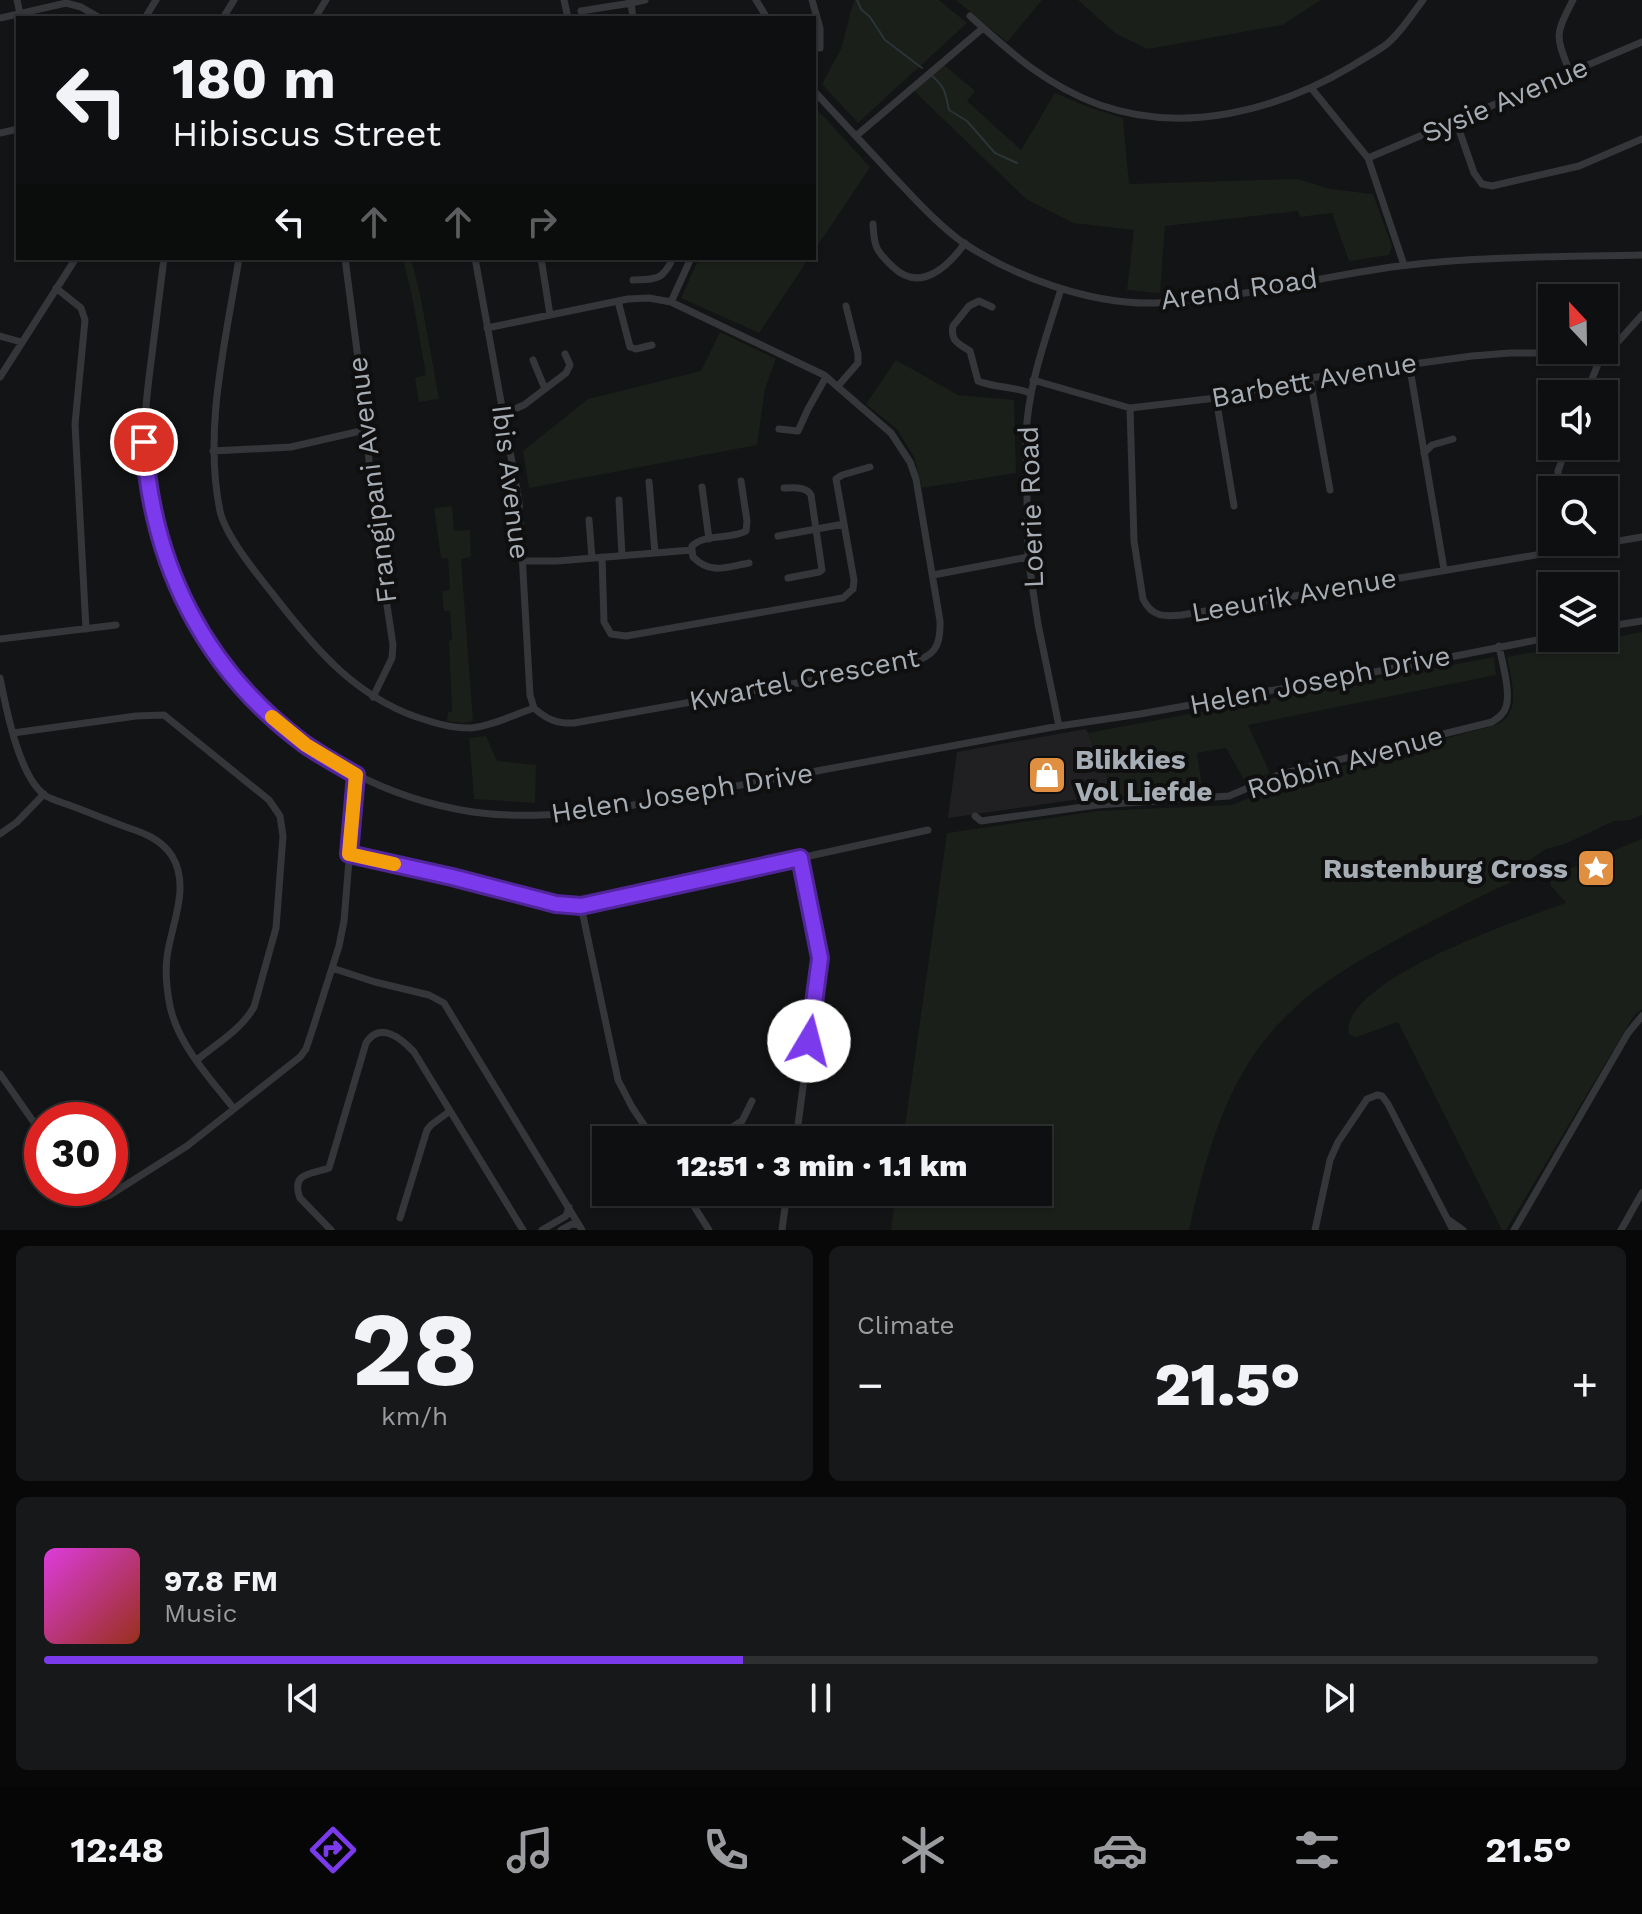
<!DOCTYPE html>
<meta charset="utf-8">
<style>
body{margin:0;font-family:"Work Sans",sans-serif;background:#171819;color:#f1f3f6;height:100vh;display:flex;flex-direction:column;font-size:30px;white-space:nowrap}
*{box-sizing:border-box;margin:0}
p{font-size:26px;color:#9b9c9f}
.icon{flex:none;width:44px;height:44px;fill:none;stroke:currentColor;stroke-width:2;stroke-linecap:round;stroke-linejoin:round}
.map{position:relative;height:1230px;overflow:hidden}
.sheet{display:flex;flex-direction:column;gap:16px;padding:16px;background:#080809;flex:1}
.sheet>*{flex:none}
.hud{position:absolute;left:16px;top:16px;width:800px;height:244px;border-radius:0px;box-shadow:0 2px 6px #0004,0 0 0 2px #2e2f30;background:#0e0f10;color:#f1f3f6;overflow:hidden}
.needle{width:52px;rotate:338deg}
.buttons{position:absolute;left:1538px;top:284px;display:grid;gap:16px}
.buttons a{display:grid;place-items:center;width:80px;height:80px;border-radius:0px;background:#0e0f10;box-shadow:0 2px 6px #0004,0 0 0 2px #2e2f30;font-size:40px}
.speed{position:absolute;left:24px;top:1102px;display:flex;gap:16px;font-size:40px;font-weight:700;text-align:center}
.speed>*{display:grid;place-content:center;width:104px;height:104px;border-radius:50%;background:#0e0f10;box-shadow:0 2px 6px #0004,0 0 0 2px #2e2f30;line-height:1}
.speed .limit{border:12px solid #d22;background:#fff;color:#111}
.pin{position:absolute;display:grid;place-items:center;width:68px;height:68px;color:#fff;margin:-34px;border:4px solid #fff;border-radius:50%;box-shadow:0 2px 8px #0007}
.me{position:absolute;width:88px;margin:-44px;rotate:8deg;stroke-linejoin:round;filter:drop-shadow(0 0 6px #0008)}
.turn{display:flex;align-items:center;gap:28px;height:168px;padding:0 24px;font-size:36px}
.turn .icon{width:104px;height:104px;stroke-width:2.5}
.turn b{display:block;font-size:56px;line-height:68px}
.lanes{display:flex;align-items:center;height:76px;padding:0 24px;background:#0003;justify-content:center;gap:40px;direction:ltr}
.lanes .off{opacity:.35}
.big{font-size:60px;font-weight:800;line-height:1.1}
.sheet .card{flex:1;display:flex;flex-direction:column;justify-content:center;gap:12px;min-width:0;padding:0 28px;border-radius:12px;background:#171819}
.sheet .dial{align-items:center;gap:0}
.dial b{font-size:104px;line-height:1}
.song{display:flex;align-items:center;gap:24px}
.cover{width:96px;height:96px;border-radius:12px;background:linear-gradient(135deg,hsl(300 70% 55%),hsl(10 70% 35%))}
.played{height:8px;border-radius:4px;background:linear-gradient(90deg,#7c3aed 45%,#2e2f30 45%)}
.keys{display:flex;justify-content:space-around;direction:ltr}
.heat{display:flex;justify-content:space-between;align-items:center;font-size:44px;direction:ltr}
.sheet .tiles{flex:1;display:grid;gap:16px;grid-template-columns:1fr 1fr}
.card:last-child{grid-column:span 2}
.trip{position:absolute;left:592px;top:1126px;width:460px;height:80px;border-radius:0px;background:#0e0f10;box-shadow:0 2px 6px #0004,0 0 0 2px #2e2f30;font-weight:800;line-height:80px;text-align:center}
.menu{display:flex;height:128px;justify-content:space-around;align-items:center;background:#060606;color:#9b9c9f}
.menu .icon{width:56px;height:56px}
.menu .current{color:#7c3aed}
.menu b{font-size:36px;color:#f1f3f6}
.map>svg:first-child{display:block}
</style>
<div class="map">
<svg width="1642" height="1230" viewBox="0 0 1642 1230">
<rect width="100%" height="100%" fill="#131415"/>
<path fill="#202022" d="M1086 729 1115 794 948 818 957 752Z"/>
<path fill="#1a1f1a" d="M854 0H939L967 23 858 123 822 84 841 49Z
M956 0H1042L1007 42Z
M1078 0H1321L1282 25 1148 49 1116 34Z
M943 64 975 91 967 101 1021 150 1055 93 1088 107 1123 118 1129 184 1298 179 1330 189 1373 194 1392 246 1389 255 1349 261 1332 213 1300 217 1298 211 1165 226 1160 293 1127 290 1134 230 1073 223 1026 199 913 90Z
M814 106 870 167 814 251Z
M403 258H411L421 299 439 399 419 402 415 378 426 375 413 301Z
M699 258H809L759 333 681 298Z
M720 332 776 359 765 388 757 445 529 488 523 451 588 399 701 371Z
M896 360 958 395 1014 400 1016 473 922 488 914 457 897 429 866 404Z
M452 506 454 531 470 530 471 557 461 559 473 721 463 723 447 721 448 712 452 711 449 641 452 640 450 611H444L442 591 450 590 448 558H441L434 508Z
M1642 632V815L1630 820 1614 821 1565 844 1546 849 1513 872 1518 879C1482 895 1448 913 1413 931 1351 964 1297 994 1255 1053 1219 1105 1203 1169 1189 1230H891L896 1192H1038V1140H903L947 833 1098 811 1232 805 1294 779 1496 725C1500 723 1504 720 1507 717 1519 702 1510 674 1507 657Z
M1494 657 1496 675 1248 725 1270 773 1246 783 1226 748 1197 753 1203 792 1117 798 1088 733Z
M486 736 497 761 536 765 535 803 474 799 469 738Z
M1642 839V1009L1633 1017 1506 1230H1502L1398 1022 1357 1037 1349 1035C1337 981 1526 917 1566 903L1551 886 1550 880 1556 874Z"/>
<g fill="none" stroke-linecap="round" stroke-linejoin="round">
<path stroke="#2b3437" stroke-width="2" d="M857 0 861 9 870 17 885 40 922 68
M931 75C946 88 945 92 949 110L967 121 995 153 1017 163"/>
<path stroke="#35363a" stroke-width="7" d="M17 0 20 14
M564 0 568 18
M756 0 767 18
M812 0 820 28V48
M581 11 631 3
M970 16C1011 53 1047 86 1100 105 1185 135 1278 110 1352 66 1364 58 1377 52 1388 43 1402 31 1412 14 1423 0
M0 18 66 3 81 7 100 18
M145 18 156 0
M223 18 234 0
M315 18 326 0
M633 18 631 3 645 0
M1570 73C1556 35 1554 37 1573 0
M1312 89 1368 158 1404 265
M814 91C840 119 866 147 892 175 914 198 936 223 962 242 1014 277 1092 305 1155 303 1238 300 1319 276 1400 266 1480 256 1562 257 1642 255
M1456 121 1474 173 1482 184 1492 186 1579 166 1642 139
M0 133 18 129
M856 136 983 28
M1368 158 1642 42
M873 224C874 247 876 251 893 267 920 293 948 267 965 243
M164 258C160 290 156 322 152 354 147 392 142 431 146 469 165 643 299 786 473 812 523 819 573 814 623 807L1059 726 1140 714 1369 673 1552 637
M239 258C226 340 203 429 220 511 225 535 256 573 272 593 315 649 358 701 429 721 441 725 457 728 470 728 490 727 515 714 534 708
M345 258 364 405 375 526 393 645 392 658 373 697
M475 258 519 501 530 695 534 708
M541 258 550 315
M633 280C657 279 662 281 673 258
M56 288 81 308 85 320 75 424 86 629
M618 301 630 347 636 349 652 345
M671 302 691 258
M992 307 979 301 969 306 953 326C950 341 959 344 970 351L978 381C995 388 1013 386 1030 393
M487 328 628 299 649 298 671 302 824 375 891 433 910 462 916 479 940 621C941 647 934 657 909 663L574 723C557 724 546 719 534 708
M0 336 21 342
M533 360 545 389
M1409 363 1444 569
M0 377 76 258
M1310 378 1330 490
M1033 380 1130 408 1216 398 1310 378 1472 356 1510 353H1542L1576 358 1598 364
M838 386 858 363V354L846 306
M1586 394 1598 364 1642 315
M1216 398 1234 506
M1130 408 1134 541 1143 599C1152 617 1164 617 1182 615L1642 537
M503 414 524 405 566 373 570 365 565 354
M779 429 798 431 808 409 826 377
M213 451 291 447 365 430
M1424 453 1432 445 1453 439
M649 482 655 553
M702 487 709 539
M784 488C793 488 806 486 811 495L822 570 819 572 788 578
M1558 490V471L1567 446
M619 500 622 555
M589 520 592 558
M778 536 844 524
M692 550V546C705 533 730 540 746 531L747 521 741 481
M692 550 693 557C711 575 726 567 749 563
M602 557 604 622 611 634 626 636 843 598 853 589 854 580 836 479 842 475 870 467
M522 561H557L692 550
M933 575 1028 557
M1604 627 1642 621
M0 639 116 625
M0 678C6 708 19 778 46 796 53 800 61 802 69 805 88 812 107 820 126 827 144 833 161 839 172 856 191 887 171 925 167 957 165 973 167 991 170 1006 178 1045 211 1079 234 1109
M1059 726 1038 624 1028 557 1026 436C1028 385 1046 338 1061 289
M13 733 136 716 164 715 269 800 280 816 283 836 276 928 254 1007C242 1029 216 1044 197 1060
M975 816 981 821 1097 805 1229 796 1281 774 1492 722C1498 718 1504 714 1506 707 1511 692 1502 662 1499 646
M0 834 17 822 44 794
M349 854 452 877 556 904 581 906 928 830
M581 906 618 1080 632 1107 654 1140
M332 968 375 982 429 995 444 1003 582 1230
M0 1074 42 1134
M651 1135 731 1128 742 1121 752 1101
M796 1140 820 958 800 858
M80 1188C89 1198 98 1201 110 1195L187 1146 300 1057 306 1049 313 1028 339 946 344 921 356 775
M685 1192 709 1230
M400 1218 427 1130 431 1125 450 1111
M1449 1220 1463 1230
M331 1230 300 1198C290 1172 313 1174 329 1168L366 1043C380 1021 401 1038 414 1052L523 1230
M542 1230 566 1216 569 1207
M561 1230 572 1224 579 1225
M782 1230 787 1192
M1315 1230 1330 1160 1338 1142 1367 1099 1377 1095 1382 1096 1388 1104 1453 1230
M1514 1230 1628 1033 1642 1016
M1621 1230 1642 1193"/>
</g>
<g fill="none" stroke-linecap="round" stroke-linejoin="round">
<defs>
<path id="route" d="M144 442C152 565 204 669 303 743 320 755 338 765 356 775L349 854 452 877 556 904 581 906 800 858 820 958 809 1041"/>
</defs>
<use href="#route" stroke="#51269a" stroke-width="20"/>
<use href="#route" stroke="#7c3aed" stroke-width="14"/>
<path stroke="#f59e0b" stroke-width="14" d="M272 717 306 745 356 775 349 854 394 864"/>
</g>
<defs>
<symbol id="shop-square" viewBox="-11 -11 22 22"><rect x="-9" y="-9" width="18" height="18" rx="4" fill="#e08e40" stroke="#0f0f10"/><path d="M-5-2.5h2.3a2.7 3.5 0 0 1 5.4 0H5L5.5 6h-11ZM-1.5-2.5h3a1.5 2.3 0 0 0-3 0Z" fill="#fff"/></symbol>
<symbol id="sight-square" viewBox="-11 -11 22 22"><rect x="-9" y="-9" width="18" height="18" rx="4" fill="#e08e40" stroke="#0f0f10"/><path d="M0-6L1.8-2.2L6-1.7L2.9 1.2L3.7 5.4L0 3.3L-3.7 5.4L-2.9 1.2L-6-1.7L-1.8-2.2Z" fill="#fff"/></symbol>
</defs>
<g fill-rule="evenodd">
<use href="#shop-square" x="1025" y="753" width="44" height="44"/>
<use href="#sight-square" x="1574" y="846" width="44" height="44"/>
</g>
<g text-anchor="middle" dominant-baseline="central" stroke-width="8" stroke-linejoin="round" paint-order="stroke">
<g font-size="28" fill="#a6adb4" stroke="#0f0f10">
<text transform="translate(1505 100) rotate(-23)">Sysie Avenue</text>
<text transform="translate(1239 289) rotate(-8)">Arend Road</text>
<text transform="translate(1314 380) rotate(-10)">Barbett Avenue</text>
<text transform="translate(372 480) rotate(-97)">Frangipani Avenue</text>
<text transform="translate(511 482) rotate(83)">Ibis Avenue</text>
<text transform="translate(1031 507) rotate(-92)">Loerie Road</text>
<text transform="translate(1294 595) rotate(-10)">Leeurik Avenue</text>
<text transform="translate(804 679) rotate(-11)">Kwartel Crescent</text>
<text transform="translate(1320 680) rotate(-11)">Helen Joseph Drive</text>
<text transform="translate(1345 762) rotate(-16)">Robbin Avenue</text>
<text transform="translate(682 793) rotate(-9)">Helen Joseph Drive</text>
</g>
<g font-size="28" font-weight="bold" fill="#a6adb4" stroke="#0f0f10" text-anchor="start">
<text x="1075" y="759">Blikkies<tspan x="1075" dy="32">Vol Liefde</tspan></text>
<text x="1568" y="868" text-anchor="end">Rustenburg Cross</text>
</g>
</g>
</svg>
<div class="buttons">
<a><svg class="needle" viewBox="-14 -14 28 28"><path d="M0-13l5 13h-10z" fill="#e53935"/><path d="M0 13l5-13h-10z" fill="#9b9c9f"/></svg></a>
<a><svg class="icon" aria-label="sound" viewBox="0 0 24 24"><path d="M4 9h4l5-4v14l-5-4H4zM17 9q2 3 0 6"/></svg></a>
<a><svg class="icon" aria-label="search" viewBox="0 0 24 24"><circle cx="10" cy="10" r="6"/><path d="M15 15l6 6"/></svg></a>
<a><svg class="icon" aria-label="layers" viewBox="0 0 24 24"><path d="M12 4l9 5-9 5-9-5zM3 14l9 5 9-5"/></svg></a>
</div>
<div class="speed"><div class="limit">30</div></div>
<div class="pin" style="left:144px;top:442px;background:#d93025"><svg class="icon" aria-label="arrive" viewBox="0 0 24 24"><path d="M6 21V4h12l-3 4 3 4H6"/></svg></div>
<svg class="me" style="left:809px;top:1041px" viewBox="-20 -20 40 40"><circle r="19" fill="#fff"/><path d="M0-13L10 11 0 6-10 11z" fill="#7c3aed"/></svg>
<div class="trip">12:51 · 3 min · 1.1 km</div>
<div class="hud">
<div class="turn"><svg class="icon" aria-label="left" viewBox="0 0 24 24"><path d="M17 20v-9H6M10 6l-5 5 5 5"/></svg><div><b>180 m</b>Hibiscus Street</div></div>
<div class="lanes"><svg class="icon" aria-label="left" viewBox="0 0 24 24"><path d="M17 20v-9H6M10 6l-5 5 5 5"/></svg><svg class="icon off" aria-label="ahead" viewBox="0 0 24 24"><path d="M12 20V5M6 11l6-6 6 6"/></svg><svg class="icon off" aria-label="ahead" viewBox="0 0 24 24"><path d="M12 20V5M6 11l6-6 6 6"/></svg><svg class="icon off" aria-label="right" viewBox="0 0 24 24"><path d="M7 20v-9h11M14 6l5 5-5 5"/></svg></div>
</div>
</div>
<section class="sheet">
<div class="tiles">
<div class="card dial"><b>28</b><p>km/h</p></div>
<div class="card"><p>Climate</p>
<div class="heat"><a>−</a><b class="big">21.5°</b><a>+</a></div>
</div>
<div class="card">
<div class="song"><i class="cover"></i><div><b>97.8 FM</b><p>Music</p></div></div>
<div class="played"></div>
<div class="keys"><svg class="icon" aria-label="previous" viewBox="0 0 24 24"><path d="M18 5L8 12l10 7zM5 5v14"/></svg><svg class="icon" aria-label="pause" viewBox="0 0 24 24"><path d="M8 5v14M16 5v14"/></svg><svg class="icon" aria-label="next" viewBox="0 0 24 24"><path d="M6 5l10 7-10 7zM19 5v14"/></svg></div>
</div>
</div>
</section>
<nav class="menu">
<b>12:48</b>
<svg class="icon current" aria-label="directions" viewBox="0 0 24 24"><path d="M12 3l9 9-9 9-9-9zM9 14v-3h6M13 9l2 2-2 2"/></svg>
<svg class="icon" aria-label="music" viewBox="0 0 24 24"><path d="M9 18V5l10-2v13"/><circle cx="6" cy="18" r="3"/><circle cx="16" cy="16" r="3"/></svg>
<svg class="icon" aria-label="phone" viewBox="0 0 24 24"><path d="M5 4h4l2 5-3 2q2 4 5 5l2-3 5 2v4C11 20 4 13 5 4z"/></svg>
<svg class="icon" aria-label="climate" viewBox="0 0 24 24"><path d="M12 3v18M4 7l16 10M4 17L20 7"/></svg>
<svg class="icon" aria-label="car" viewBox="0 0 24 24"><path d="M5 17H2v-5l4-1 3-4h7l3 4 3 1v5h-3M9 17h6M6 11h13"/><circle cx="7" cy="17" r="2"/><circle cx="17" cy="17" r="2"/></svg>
<svg class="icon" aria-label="filters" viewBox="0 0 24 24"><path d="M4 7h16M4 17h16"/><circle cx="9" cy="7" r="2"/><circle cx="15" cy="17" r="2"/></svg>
<b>21.5°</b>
</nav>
